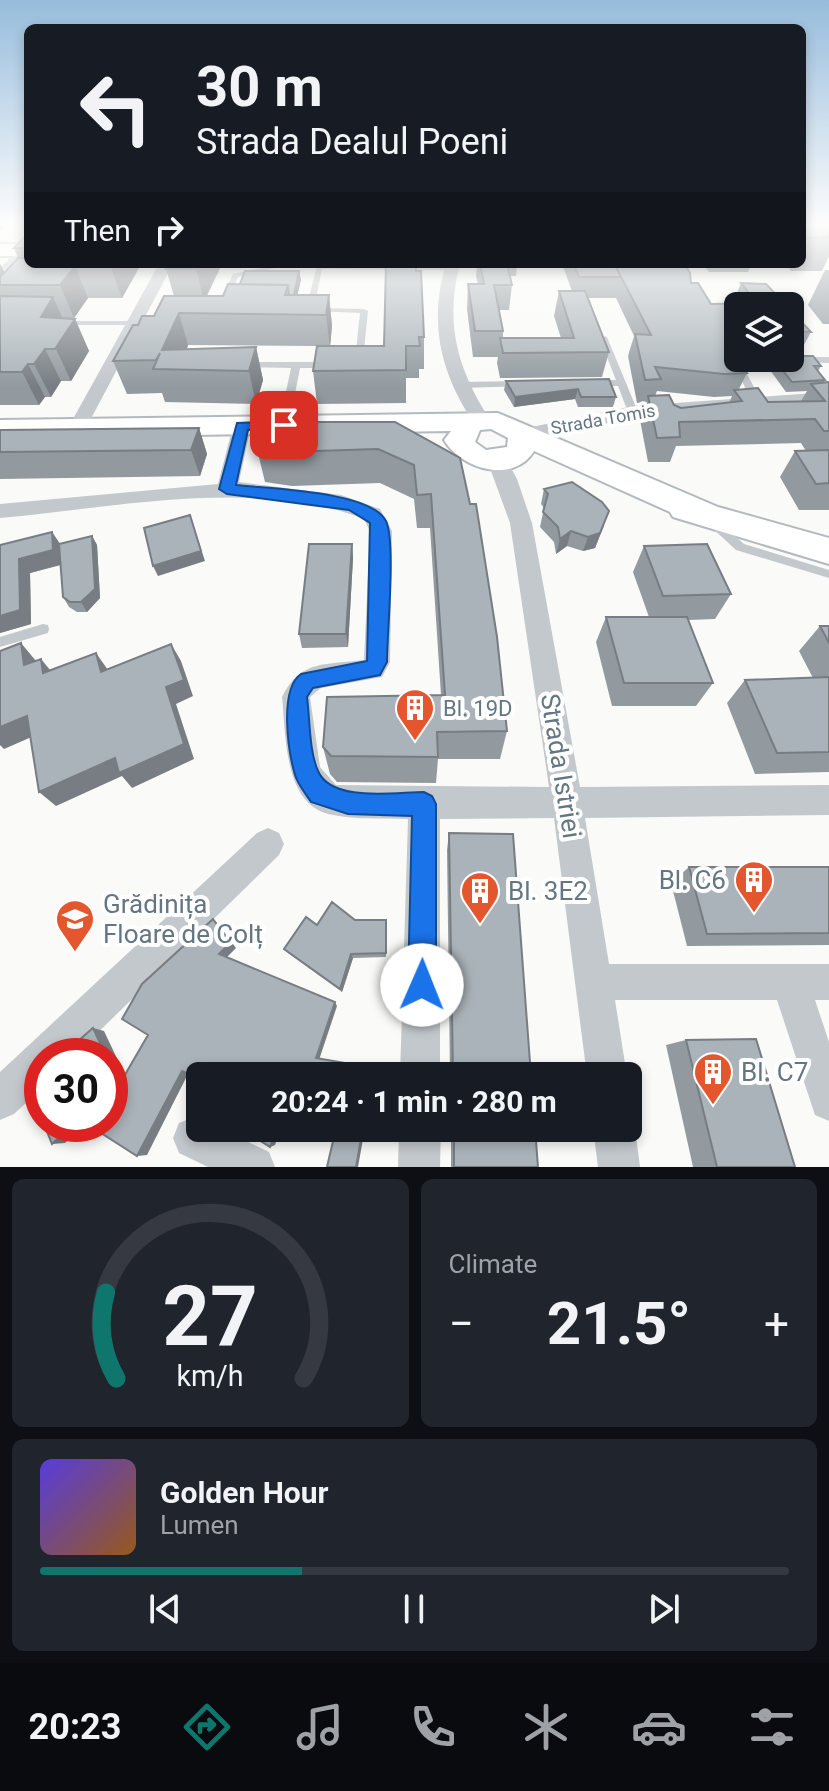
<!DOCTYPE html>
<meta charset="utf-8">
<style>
body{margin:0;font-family:Roboto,sans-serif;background:#20242c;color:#f1f3f6;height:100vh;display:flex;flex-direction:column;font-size:30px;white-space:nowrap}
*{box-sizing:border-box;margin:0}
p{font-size:26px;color:#9ea1a6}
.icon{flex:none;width:44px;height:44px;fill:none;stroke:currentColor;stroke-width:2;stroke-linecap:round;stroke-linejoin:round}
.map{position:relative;height:1167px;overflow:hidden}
.panel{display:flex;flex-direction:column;gap:12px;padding:12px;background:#0d0f14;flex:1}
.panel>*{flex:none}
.top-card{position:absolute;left:24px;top:24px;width:782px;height:244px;border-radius:12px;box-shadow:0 4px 12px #0003;background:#171b24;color:#f1f3f6;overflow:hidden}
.fabs{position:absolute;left:724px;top:292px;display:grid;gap:16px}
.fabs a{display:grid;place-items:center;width:80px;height:80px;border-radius:12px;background:#171b24;box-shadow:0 4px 12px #0003;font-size:40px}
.speed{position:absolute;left:24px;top:1038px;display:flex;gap:16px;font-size:40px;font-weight:700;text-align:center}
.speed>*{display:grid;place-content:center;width:104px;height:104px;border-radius:50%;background:#171b24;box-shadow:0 4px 12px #0003;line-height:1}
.speed .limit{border:12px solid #d22;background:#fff;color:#111}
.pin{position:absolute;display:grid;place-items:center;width:68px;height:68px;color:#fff;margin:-34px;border-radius:16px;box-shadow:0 4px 12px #0006}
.me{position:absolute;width:88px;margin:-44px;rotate:1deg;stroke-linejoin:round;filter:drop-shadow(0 0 6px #0008)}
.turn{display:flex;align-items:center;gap:28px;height:168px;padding:0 40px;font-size:36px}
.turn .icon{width:104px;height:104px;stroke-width:2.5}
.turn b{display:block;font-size:56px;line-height:68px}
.then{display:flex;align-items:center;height:76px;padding:0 40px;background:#0003;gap:16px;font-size:30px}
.big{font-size:60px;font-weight:700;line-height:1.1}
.panel .tile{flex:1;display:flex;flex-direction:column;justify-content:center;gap:12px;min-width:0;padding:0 28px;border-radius:12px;background:#20242c}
.panel .dial{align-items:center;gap:0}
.dial svg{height:208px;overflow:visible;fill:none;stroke:#363941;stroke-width:7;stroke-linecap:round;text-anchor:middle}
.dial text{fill:#f1f3f6;stroke:none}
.song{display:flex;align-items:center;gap:24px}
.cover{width:96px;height:96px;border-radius:12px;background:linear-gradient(135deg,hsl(250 70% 55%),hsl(30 70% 35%))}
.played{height:8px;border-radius:4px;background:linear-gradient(90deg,#0f766e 35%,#363941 35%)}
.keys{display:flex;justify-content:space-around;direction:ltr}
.heat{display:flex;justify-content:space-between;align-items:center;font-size:44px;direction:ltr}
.panel .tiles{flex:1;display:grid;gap:12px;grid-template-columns:1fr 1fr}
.tile:last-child{grid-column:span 2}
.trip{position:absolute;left:186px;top:1062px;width:456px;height:80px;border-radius:12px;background:#171b24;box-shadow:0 4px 12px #0003;font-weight:700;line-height:80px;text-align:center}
.menu{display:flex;height:128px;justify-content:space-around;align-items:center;background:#090b0e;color:#9ea1a6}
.menu .icon{width:56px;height:56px}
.menu .active{color:#0f766e}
.menu b{font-size:36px;color:#f1f3f6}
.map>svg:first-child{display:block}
</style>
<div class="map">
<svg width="829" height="1167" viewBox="0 0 829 1167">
<rect width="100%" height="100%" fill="#fafaf8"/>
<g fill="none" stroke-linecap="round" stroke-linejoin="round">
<defs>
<path id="secondary" d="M0 244H28V256H0Z
M498 413 718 507 829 538V564L673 517 670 512 534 451C514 484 462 470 444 440L451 431 0 438V420ZM491 429 508 438 507 447 486 450 475 442 480 430Z"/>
</defs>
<use href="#secondary" stroke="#b3babf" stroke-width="4"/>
<path fill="#c3c8cc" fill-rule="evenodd" d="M19 249 24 250 0 274V268Z
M279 264H292L238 277 228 301 221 299 233 274Z
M317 266H451L454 268 451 270 322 269 314 308 364 309 368 311 363 360 359 363 355 360 360 313 317 311 314 309 310 311 306 309Z
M60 321H134L138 323 134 325H63L59 323Z
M600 335 607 337 638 412 636 414H630L628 412 618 386H595L591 383 595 380H616L599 337Z
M736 357 787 358 789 360 785 363H741L761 400 756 403 751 400 732 360Z
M803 357H829V363L800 362V358Z
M245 362H327L331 365 327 368H300L289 425 284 428 279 425 291 368 242 367 241 365Z
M521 381 524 382V386L460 388 456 385 460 382Z
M714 519 718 520 744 544 829 570V578L736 550 710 526 708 523 710 520Z
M43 624 48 625 49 629 48 633 0 647V637Z"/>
<path fill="#c3c8cc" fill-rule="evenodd" d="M159 264H173L86 428 84 432H70L68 428Z
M446 264H460C444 323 458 371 491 421L482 427 475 425C441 374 428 324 446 264Z
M829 392V402L633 418 522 441 512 435 522 429 633 406Z
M242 420 251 426 239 482 341 495 380 509 392 531 390 662 382 677 321 688 310 697 320 767 336 785 549 787 510 523 487 460 497 454 504 455 517 479 532 523 580 787 829 785V815L585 818 609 964H829V1000H815L829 1042V1121L815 1115 777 1000H615L627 1076H587L554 818 440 819V1076H400L408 819C384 818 357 820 333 815 283 807 286 734 282 697 300 659 327 665 364 660L370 531 364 519C258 477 112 508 0 518V504L218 484 233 426Z
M268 828 279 833 284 844 279 855 74 1056H42V1088L14 1114 0 1120V1072L257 833Z
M628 1113 635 1128 640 1167H598L593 1128H628Z
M194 1117 200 1120V1128H219L269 1152 275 1167H208L179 1153 173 1138 179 1123Z
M399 1128H441L440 1167H398Z"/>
<use href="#secondary" fill="#fff" fill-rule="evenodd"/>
</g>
<path fill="#929a9f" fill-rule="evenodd" d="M802 224 829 229V256L822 271H791L785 264H802Z
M28 233V264H139L140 266 122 298H88L74 318H62L75 319 89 351 71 381H61L51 397H45L39 405H0V264L4 272 18 258 14 248Z
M169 264H222L207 296H223L240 284 299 271 301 280 297 295H329L332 326 330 346H384L386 264 424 337V369H419V378H406V403L317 404 313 371 317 346 188 345 187 349 256 347 263 380 256 404 165 402 162 393 127 394 113 361 138 325 154 316 174 296 166 269Z
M477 264H517L516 276H510L512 285 509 310H499L503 331V338H561L554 316 559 291H572L562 264H685L691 283 711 304 733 303 741 283 787 306H738V358L746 363 743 368 747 373 739 389 768 402 801 401 807 391 786 392 767 366 771 358H790L821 366 818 371 825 380 823 383 829 382V510H799L780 477 795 451H806L801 443 676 446 670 462H648L640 420 647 402 637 403 628 356 634 336 616 298H588L609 352 602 377 500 378 497 363 498 357H473L467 309 468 284H478L476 276ZM657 391 714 397 732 396 729 403 681 408 655 396Z
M703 264H751L748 272H709Z
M825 270H829V324H823L808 305Z
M790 310 811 332 799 354 790 353Z
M609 379 616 397 613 407H578L575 399 514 407 504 390 506 381Z
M263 422 460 458 507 731 500 759H438L436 783 337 782 330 774 323 747 441 695 430 528H417L414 499 380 483 292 486 265 482 257 449Z
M199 428 207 454 200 476 0 479V430Z
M544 489 604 526 595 548 583 551 567 546 556 554 554 542 540 527 544 508 541 504Z
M52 532 60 544 92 536 97 545 100 598 87 612H77L69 607 63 597 61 565 30 573 31 624 0 633V545Z
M352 544 353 558 348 647 302 648 299 634Z
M644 546 731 594 715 619 688 620 713 683 696 706H612L596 642 606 617H649L633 572Z
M820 626H829V772L755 774 727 703 745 680 813 678 799 651Z
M449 833 531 1076H450L447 850Z
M689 867H829V945L687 946 671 883Z
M355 920H386V957L353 958 342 992 288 953 284 949 317 925Z
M686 1040 795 1167H693L666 1045Z
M451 1128H535L538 1167H451Z"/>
<path fill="#777d82" d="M0 224H7L0 231Z
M0 264 11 285H0Z
M111 264H139L140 266 122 298 110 265Z
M199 264H222L204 300 196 269Z
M75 266 88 298 74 318 60 285Z
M299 271 301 280 295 305 293 296Z
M329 295 332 326 330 347 326 315Z
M53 297 67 328 75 319 89 351 71 381 41 317Z
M179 313 188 345 178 370 162 350Z
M256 347 263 380 256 404 249 371Z
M45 349 61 381 51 397 34 364Z
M28 364 45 397 39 405 22 372Z
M578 389 575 399 514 407 515 397Z
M199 428 207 454 200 476 191 450Z
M609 511 595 548 583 551 588 537Z
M190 515 205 561 158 576 153 566Z
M571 531 567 546 556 554 560 539Z
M52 532 62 547 63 564 30 573 31 624 0 633V616L19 559Z
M92 536 97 545 100 598 87 612 81 602Z
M352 544 353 558 348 647 346 634Z
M21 643 36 661 24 665Z
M171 644 181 661 193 696 176 704 194 759 132 788 122 776 56 806 39 792Z
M96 653 108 670 101 672Z
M41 659 55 676 43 673Z
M27 716 43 732 4 749 0 745V727Z
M213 919 219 925 236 948 225 959 219 954Z
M351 954 353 958 342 992 340 989Z
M335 1002 337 1006 319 1060 316 1058Z
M93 1028 104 1031 130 1086 119 1085 110 1065V1056H106Z
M182 1071 189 1072 147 1155 137 1156Z
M74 1124H85L65 1143 52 1144Z
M277 1128H281L275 1145 270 1147Z
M363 1128H365L358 1167H356Z"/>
<path fill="#aab3b9" stroke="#777d82" stroke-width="2" d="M802 224H823L829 229V237L807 238 802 233Z
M28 233V248H14Z
M18 258H28V264H111L110 265 75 266 60 285H0V277Z
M169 264H199L196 269H166Z
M386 264 416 265V271H421L424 337H419L420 346H406V370L313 371 317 346H384Z
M480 264H507L512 285H494L503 331H475L468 284H484Z
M574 264H685L690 273 691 283H698L711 304 757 303 741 283 766 284 787 306H738V328L729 327 738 346V358H744L746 363 739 362 747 373 724 374 655 367 661 379 645 380 635 334 651 335 615 265 621 277H579Z
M245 271H299L294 295H289L288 285 240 284Z
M228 284 288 285 285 295H329L326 315 179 313 162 350 256 347 249 371 153 369 160 353 156 360 113 361 133 325H138L142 316H154L164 296H223Z
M559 291H585L609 352 503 353 500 338H574Z
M0 296 53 297 41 317 75 319 55 349H45L34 364H28L22 372H0Z
M790 310 811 332 790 331Z
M790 356H813L821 366H814L825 380 792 382 773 358H790Z
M609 379 616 397H581L578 389 515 397 506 381Z
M829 382V431H824L815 419 679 422 680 437 657 438 648 396 669 395 674 405 681 408 742 401 734 390 758 388 768 402 825 401 811 384Z
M263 422H395L460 458 470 504H476L497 637 507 731 437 732 438 757 331 756 323 747 327 697 445 695 431 494 417 495 414 465 378 449 285 452 257 449Z
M199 428 191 450 0 452V430Z
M829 450V483L816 484 795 451Z
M572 482 602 502 609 511 600 533 588 537 571 531 560 539 558 527 543 512 548 494 544 489Z
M190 515 201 551 153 566 144 528Z
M52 532 53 550 19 559 20 610 0 616V545Z
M92 536 95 589 81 602H70L63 597 59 544Z
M309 544H352L346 634H299Z
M707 544 731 594 663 596 644 546Z
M606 617H687L713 683H624Z
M820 626H829V643Z
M21 643 24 665 41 659 43 673 96 653 101 672 171 644 184 680 166 687 184 744 119 773 115 758 39 792 27 716 0 727V651Z
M829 677V752L777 753 745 680Z
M449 833 513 834 531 1076H453Z
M689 867H829V933L707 934Z
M332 902 355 920H386V953L351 954 340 989 284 949 306 917 317 925Z
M213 919 230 943 219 954 335 1002 316 1058 374 1068 372 1076H200V1079L182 1071 137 1156 87 1124H110V1065L119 1085 148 1035 122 1019 142 984Z
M93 1028 106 1056H61Z
M756 1039 795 1167H717L686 1040Z
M42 1072V1120L30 1090 32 1081Z
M44 1124H74L52 1144Z
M245 1128H277L270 1147 245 1131 247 1128Z
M336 1128H363L356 1167H327Z
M454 1128H535L538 1167H454Z"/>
<linearGradient id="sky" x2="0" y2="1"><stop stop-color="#96bcdc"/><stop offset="0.58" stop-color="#fdfdfc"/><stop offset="1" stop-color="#fdfdfc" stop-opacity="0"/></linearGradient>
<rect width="829" height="387" fill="url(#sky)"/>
<path fill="#1a73e8" stroke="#114b97" stroke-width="2" d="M284 421 291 425 289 428 248 430 236 485C269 489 371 491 386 521 396 542 387 634 387 662L380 675 313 688 307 697C310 719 309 751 318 771 332 803 395 792 424 792L432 796 436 804V985L432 995 422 999 412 995 408 985 412 816 348 814 311 802C306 794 298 785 295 775 288 751 279 689 301 674L367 661 370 523 349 510 227 494 219 489 237 423Z"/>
<defs>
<symbol id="building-pin" viewBox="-11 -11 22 30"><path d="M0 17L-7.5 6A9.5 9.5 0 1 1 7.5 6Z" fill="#e4572e" stroke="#fff"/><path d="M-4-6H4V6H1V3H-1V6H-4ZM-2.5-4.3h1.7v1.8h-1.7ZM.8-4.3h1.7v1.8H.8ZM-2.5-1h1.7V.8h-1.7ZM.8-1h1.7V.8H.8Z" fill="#fff"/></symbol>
<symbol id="school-pin" viewBox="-11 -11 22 30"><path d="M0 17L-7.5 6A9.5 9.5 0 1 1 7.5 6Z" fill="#e4572e" stroke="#fff"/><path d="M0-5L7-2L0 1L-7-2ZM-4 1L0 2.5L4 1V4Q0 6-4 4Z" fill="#fff"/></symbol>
</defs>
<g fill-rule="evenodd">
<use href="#building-pin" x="393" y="686" width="44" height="60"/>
<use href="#building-pin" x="732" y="858" width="44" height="60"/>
<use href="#building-pin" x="458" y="869" width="44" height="60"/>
<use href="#school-pin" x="53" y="897" width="44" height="60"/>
<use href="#building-pin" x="691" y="1050" width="44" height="60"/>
</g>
<g text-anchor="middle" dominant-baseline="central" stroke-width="8" stroke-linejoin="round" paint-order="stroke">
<g font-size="18" fill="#657683" stroke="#fff">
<text transform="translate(603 419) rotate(-10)">Strada Tomis</text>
</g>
<g font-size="22" fill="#657683" stroke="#fff" text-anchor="start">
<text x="443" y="708">Bl. 19D</text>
</g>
<g font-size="26" fill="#657683" stroke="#fff">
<text transform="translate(561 766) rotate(81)">Strada Istriei</text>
</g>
<g font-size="26" fill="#657683" stroke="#fff" text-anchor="start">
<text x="726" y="880" text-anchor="end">Bl. C6</text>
<text x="508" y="891">Bl. 3E2</text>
<text x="103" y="904">Grădinița<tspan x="103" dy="30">Floare de Colț</tspan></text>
<text x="741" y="1072">Bl. C7</text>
</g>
</g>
</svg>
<div class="fabs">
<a><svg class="icon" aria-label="layers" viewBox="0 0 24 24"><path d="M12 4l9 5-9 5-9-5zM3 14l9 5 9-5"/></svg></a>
</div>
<div class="speed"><div class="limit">30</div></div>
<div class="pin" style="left:284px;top:425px;background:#d93025"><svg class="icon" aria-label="arrive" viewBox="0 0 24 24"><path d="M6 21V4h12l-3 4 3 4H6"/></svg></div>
<svg class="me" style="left:422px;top:985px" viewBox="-20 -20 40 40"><circle r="19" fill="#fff"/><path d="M0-13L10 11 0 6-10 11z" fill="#1a73e8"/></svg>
<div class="trip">20:24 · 1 min · 280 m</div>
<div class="top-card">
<div class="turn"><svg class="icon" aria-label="left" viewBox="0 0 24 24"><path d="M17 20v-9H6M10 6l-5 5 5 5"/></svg><div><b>30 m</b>Strada Dealul Poeni</div></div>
<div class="then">Then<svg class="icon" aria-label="right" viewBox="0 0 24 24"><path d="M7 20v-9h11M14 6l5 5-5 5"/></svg></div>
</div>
</div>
<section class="panel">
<div class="tiles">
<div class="tile dial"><svg viewBox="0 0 100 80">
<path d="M14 69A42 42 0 1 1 86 69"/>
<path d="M14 69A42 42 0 0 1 10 36" stroke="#0f766e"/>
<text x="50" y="56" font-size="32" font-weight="700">27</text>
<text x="50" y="72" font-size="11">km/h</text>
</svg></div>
<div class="tile"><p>Climate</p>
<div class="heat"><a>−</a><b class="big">21.5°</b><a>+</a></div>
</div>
<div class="tile">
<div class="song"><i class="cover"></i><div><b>Golden Hour</b><p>Lumen</p></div></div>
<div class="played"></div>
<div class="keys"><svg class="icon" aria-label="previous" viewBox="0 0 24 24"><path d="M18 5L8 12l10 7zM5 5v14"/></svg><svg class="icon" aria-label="pause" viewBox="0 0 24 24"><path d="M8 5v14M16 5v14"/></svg><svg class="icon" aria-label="next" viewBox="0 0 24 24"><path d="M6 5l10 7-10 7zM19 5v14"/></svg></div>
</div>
</div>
</section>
<nav class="menu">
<b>20:23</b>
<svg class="icon active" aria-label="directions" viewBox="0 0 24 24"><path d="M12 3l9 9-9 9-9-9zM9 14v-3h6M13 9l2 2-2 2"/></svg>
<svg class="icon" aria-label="music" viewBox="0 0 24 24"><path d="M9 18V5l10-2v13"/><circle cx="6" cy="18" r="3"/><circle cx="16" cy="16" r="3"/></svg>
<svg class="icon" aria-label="phone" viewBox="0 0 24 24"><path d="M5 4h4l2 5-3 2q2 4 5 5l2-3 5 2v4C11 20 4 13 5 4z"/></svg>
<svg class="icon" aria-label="climate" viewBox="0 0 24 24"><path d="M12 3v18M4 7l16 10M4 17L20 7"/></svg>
<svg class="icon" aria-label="car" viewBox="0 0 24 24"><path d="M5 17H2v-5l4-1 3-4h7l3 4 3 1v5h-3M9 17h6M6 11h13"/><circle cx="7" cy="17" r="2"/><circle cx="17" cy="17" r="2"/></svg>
<svg class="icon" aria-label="filters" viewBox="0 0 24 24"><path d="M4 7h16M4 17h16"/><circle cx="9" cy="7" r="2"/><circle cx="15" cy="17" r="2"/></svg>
</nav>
